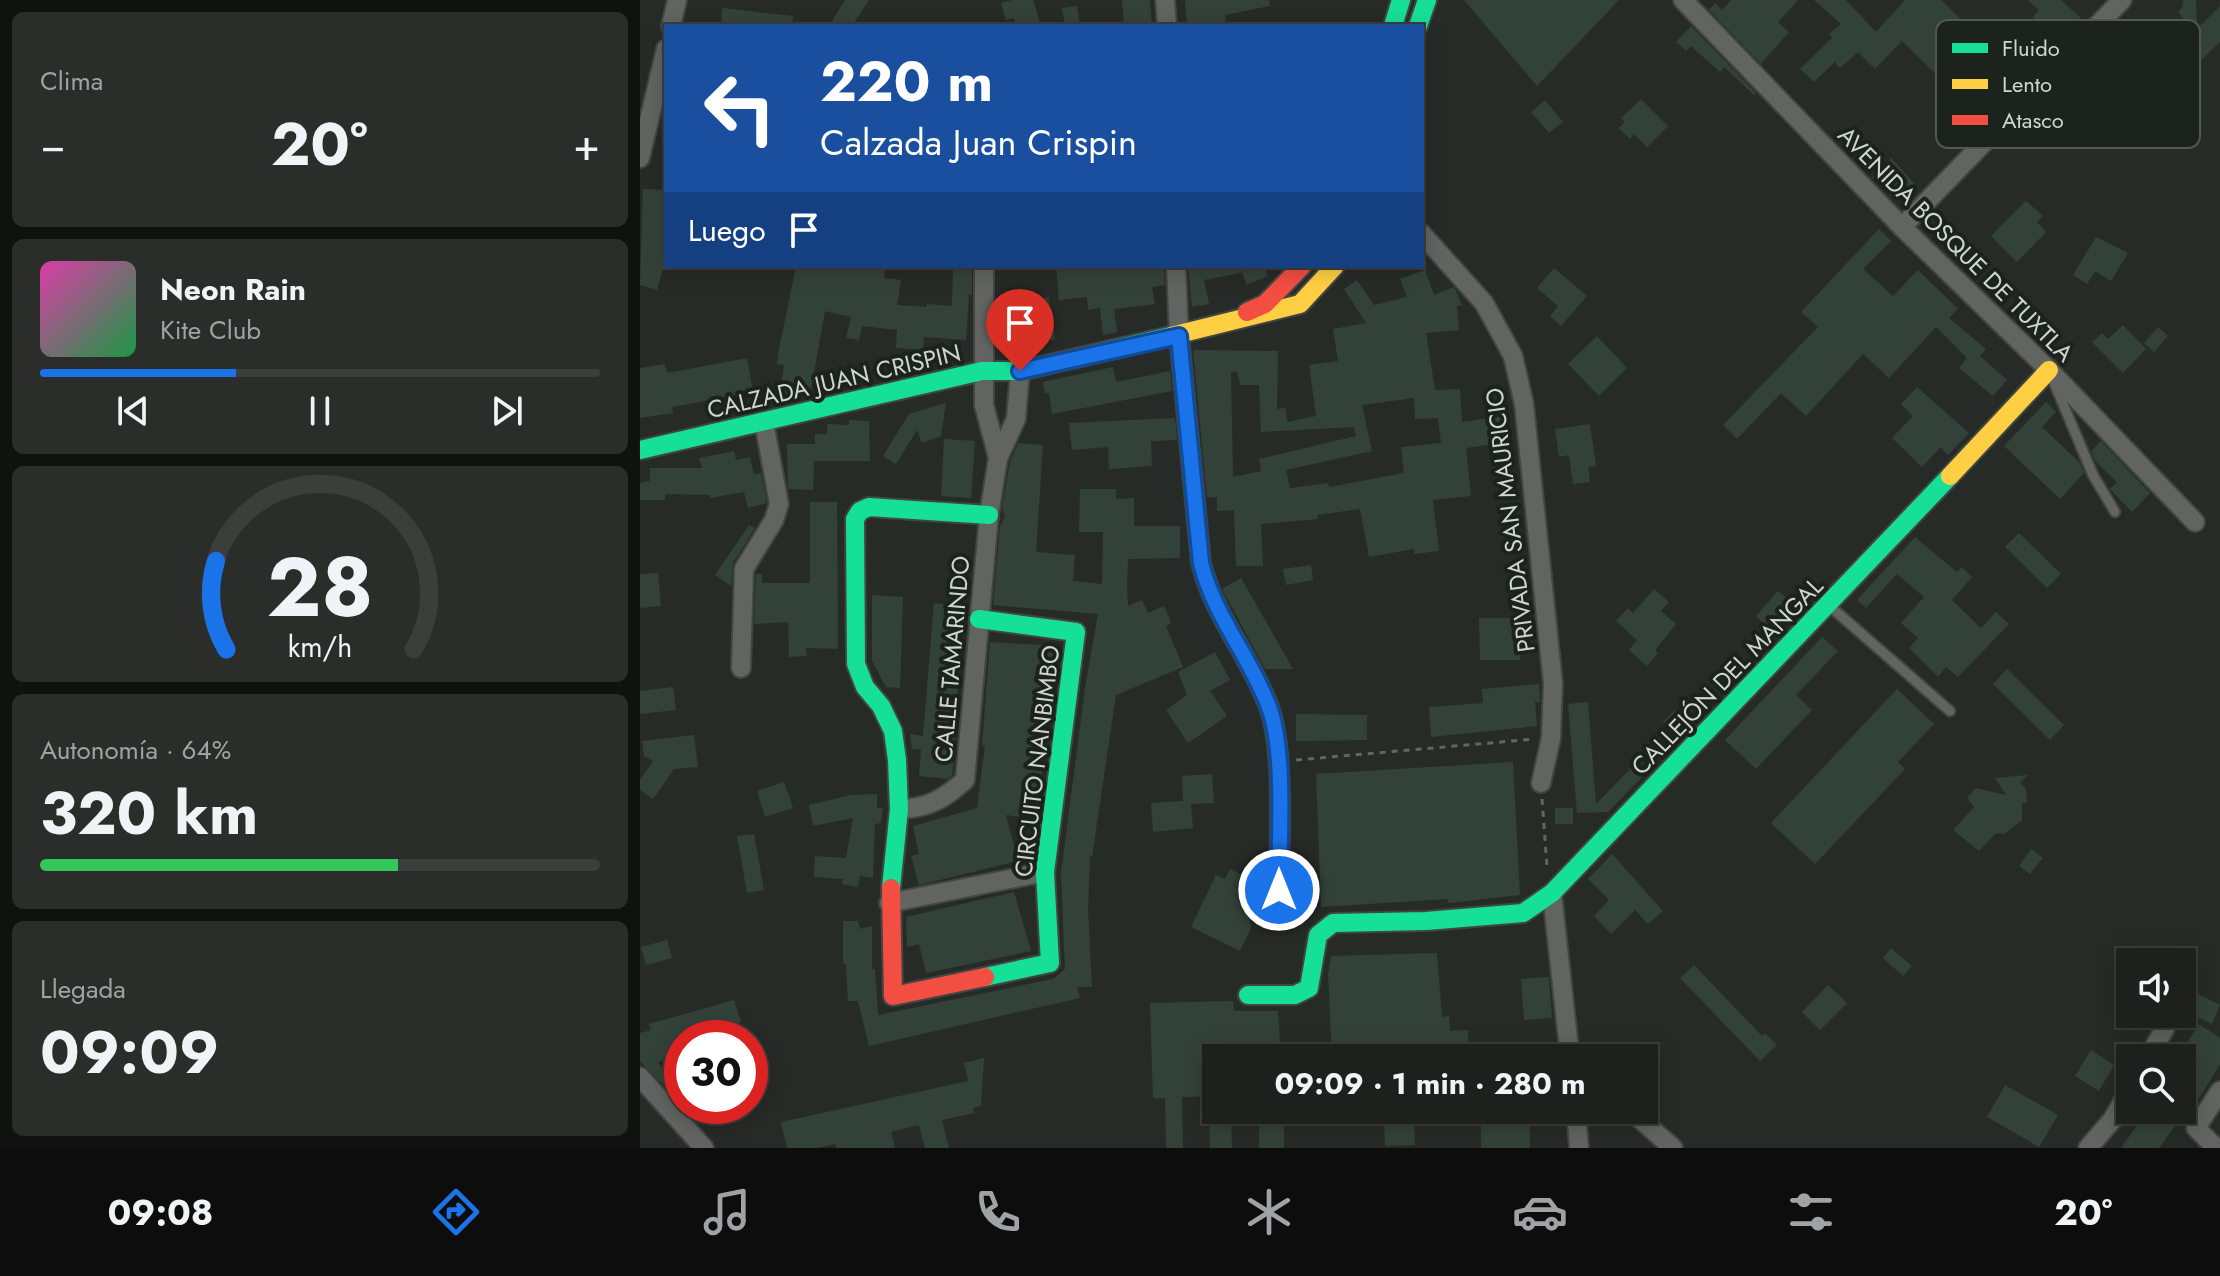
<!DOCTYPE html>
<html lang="es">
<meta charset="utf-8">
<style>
body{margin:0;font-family:Jost,sans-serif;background:#2a2d2a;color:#f1f3f6;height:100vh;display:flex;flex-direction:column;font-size:30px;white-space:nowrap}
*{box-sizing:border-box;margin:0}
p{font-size:26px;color:#a0a3a4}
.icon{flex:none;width:44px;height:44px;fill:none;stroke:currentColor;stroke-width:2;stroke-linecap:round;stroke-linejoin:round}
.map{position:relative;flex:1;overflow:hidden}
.panel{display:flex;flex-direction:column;gap:12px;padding:12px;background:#101210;width:640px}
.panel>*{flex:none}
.guide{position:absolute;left:24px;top:24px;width:760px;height:244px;border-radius:0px;box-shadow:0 4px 20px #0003,0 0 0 2px #3b3e3b;background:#1a4fa0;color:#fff;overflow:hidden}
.controls{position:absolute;left:1476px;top:948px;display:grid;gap:16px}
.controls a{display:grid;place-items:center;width:80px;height:80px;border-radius:0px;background:#1d201d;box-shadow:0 4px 20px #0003,0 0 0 2px #3b3e3b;font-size:40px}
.speed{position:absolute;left:24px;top:1020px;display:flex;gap:16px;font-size:40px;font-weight:700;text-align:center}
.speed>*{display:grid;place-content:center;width:104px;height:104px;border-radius:50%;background:#1d201d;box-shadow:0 4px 20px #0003,0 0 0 2px #3b3e3b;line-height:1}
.speed .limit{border:12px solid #d22;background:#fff;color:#111}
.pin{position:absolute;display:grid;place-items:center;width:68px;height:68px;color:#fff;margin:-82px -34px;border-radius:50% 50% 50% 0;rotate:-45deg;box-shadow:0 0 8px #0007}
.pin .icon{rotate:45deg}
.me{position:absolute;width:88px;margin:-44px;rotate:0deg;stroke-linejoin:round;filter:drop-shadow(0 0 6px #0008)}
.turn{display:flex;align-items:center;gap:28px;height:168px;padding:0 24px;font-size:36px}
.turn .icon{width:104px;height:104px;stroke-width:2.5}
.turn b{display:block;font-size:56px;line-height:68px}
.then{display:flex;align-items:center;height:76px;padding:0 24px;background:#0003;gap:16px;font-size:30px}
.big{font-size:60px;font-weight:700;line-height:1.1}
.panel .tile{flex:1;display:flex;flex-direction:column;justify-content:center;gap:12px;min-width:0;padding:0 28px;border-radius:12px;background:#2a2d2a}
.panel .dial{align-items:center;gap:0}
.dial svg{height:208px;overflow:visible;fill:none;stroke:#3b3e3b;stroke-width:7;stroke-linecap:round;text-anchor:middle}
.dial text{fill:#f1f3f6;stroke:none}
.song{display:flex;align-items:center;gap:24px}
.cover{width:96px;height:96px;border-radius:12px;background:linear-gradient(135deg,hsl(320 70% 55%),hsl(140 70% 35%))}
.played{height:8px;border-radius:4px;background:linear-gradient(90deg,#1a73e8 35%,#3b3e3b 35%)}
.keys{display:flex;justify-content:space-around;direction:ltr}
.heat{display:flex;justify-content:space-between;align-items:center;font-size:44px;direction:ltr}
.charge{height:12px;border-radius:6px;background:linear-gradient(90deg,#34c759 64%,#3b3e3b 0)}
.trip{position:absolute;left:562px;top:1044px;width:456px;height:80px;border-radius:0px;background:#1d201d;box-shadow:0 4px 20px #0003,0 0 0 2px #3b3e3b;font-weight:700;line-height:80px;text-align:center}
.dock{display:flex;height:128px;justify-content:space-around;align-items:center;background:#0c0d0c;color:#a0a3a4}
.dock .icon{width:56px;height:56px}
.dock .active{color:#1a73e8}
.dock b{font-size:36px;color:#f1f3f6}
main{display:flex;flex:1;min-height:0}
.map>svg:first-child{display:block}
</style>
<main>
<section class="panel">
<div class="tile"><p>Clima</p>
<div class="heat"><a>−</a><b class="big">20°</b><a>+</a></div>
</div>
<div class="tile">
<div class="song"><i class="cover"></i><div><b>Neon Rain</b><p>Kite Club</p></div></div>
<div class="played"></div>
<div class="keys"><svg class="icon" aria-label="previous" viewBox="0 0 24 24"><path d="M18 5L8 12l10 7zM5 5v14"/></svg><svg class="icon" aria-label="pause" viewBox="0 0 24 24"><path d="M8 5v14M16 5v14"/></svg><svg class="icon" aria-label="next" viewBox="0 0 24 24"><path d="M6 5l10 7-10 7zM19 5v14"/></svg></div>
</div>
<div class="tile dial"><svg viewBox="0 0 100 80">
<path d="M14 69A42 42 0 1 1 86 69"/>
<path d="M14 69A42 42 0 0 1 10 35" stroke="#1a73e8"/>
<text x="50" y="56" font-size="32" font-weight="700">28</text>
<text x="50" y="72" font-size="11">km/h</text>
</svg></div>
<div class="tile"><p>Autonomía · 64%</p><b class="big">320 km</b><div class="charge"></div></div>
<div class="tile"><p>Llegada</p><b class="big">09:09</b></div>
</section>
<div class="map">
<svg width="1580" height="1148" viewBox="0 0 1580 1148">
<rect width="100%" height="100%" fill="#272b27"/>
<path fill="#334238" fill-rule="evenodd" d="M205 0H229L212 26H199L192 21Z
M372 0H393L400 22 376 26 374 18 366 20 361 3Z
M482 0H510L512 26H484Z
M545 0H629L630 6 585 15 586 25 547 26Z
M824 0H979L897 86Z
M1091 0H1158L1138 22 1149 32 1121 64 1069 10 1075 3 1082 10Z
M1174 0H1206L1236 32 1265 0H1301L1321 19 1310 31 1318 38 1301 56 1327 81 1315 93 1262 41 1235 69 1218 52 1200 68 1195 62 1174 82 1160 69 1192 38 1189 34 1201 24Z
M1388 0H1421L1441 18 1414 48 1400 34 1405 29 1393 17 1399 10Z
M1543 0H1556L1557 29 1580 6V42L1561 60 1549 46 1558 37 1538 12 1542 8Z
M437 6 440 26H425L422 8Z
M82 8 153 16 152 26H81Z
M1051 26 1116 93 1114 95 1084 67 1080 72 1051 46 1046 51 1036 42Z
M1001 99 1028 126 1007 147 994 134 990 139 979 128 985 122 981 118Z
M905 100 923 122 909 133 891 112Z
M1251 158 1275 184 1256 202 1232 177Z
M3 189 26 190V257L17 290 0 285Z
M1386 201 1403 216 1397 222 1406 232 1377 262 1351 236Z
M1239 229 1251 241 1223 269 1253 296 1278 270 1318 309 1309 318 1346 349 1340 356 1367 380 1353 396 1319 368 1327 358 1296 327 1249 378 1223 354 1166 416 1141 393 1097 439 1083 425 1178 327 1161 312Z
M1456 237 1488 253 1471 281 1455 271 1447 284 1433 275Z
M156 266 245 270 244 278 261 280 257 305 287 307V304L312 306 313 266H332V295H329L326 340 284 337 283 350 256 348 257 330 222 326 219 340 206 338 211 317 185 311 171 389 155 386 154 396 140 394 144 365 137 364 138 354Z
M416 266H524L525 285 512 287 515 304 474 309 477 332 463 335 460 308 448 310 447 297 419 300Z
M548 266H623L628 276 607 285 600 268 601 273 564 280 569 304 552 307Z
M914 268 947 296 921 326 910 316 918 306 897 288Z
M785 270 794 295 814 287 822 305 817 306 819 330 786 333 795 390 820 389 822 422 865 416 869 442 826 448 831 496 793 500 799 551 774 554V549L729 557 720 509 677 515 678 519 621 524 623 566H596L594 510 577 511V497L567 498 553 350 638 351 637 409 646 408 647 422 676 416 669 365 698 361 693 329 726 323 704 289 717 280 734 305 767 297 760 279ZM597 371 600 385H619L621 432 714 427 716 436 619 459 621 471 593 477 591 372ZM774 398 775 419 798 418 801 443 761 447 764 473 689 487 688 483 650 488 646 470 732 451 722 405Z
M409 297 415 340 392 342 393 347 362 349 356 345V304Z
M1483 325 1506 349 1483 373 1452 342 1462 333 1468 339Z
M1518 327 1528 336 1514 352 1504 343Z
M957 336 987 368 959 396 928 364Z
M107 358 113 392 32 407 33 413 0 418V368L25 364 27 373Z
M473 367 476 382 530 371 532 391 412 414 409 393 405 394 403 382Z
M1277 387 1329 433 1308 455 1301 447 1282 467 1252 438 1273 416 1261 404Z
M1406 402 1416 412 1402 427 1440 463 1444 473 1420 499 1364 446Z
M306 403 301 436 282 443 277 430 256 464 243 456 269 414Z
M535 418 537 440 511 441 512 466 469 469 468 447 432 450 429 423Z
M209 420 229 421 230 461H174L173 490 148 489 147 444H175V434H187V424L209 425Z
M950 424 956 466 948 467 950 482 933 484 929 455 919 457 915 429Z
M304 439 335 441 331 498 301 496Z
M1461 441 1510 493 1492 512 1470 489 1477 482 1456 462 1451 451Z
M378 443 403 445 396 552 435 555 433 581 462 584 463 532H439L440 489H476V499L494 498V526H540V558L488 559 487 587 488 606 502 600 508 613 524 606 531 623 526 626 543 667 476 695 452 857 450 856 448 910 452 987H437L440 998 229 1046 218 1001H208L206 964H203V921H218L220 929 232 926V970L235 969 238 1015 413 979 425 969 421 873 446 681 458 614 353 605 360 526 365 517 362 507 370 462Z
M94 451 96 460 110 457 114 475 121 473 127 503 108 508 104 492 70 498V495L25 494V500H0V483L10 481V468H62L59 458Z
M170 502H197L198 649 166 648 167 656 149 657 148 622 114 624 116 574H122V583H170Z
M109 525 115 528 93 563 91 586 75 575Z
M1379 533 1421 574 1407 588 1365 547Z
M1275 537 1317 572 1322 567 1332 577 1312 600 1341 628 1356 612 1369 624 1318 677 1306 667 1298 677 1269 648 1278 638 1261 623 1284 597 1257 574 1226 608 1217 600Z
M671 565 673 580 646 585 643 569Z
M18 573 21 606 0 608V574Z
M601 578 653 669H625L582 589Z
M1014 589 1029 602 1021 611 1036 624 1015 650 1018 653 1007 666 989 650 997 640 976 621 988 608 993 613Z
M1138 591 1151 602 1129 628 1116 616Z
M232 595 263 597 260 688 246 687 232 661Z
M294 603 318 606 317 620 322 621 315 683H318L314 754 312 776 308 779 279 776 281 750 272 749 270 734 283 736Z
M839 618H879L880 660H840Z
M1182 637 1198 651 1156 695 1172 710 1116 769 1085 740Z
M350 642 418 646 396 819 366 815 378 861 279 885 271 856 279 854 273 826 337 808 345 745H342Z
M575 652 590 680 570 691 587 716 548 743 526 710 547 695 538 672Z
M1367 669 1424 725 1410 740 1353 684Z
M899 684 900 702H895L897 726 791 737 789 707 843 703 842 689Z
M33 687 36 710 0 714V691Z
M1257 689 1294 724 1258 762 1265 769 1175 864 1131 823Z
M948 702 956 804 993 766 1003 776 968 812 937 813 928 704Z
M1035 710 1051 725 1039 738 1023 722Z
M656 714 727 715V740L656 741Z
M54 735 58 767 34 769 13 799 0 790V780L13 761 4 756 2 741Z
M873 762 880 895 808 903V899L681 907 676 774Z
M572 774 574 803 551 804 553 828 513 832 511 803 543 801 542 776Z
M1388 775 1380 783 1386 789 1387 802 1382 803V820L1364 834 1356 833 1339 851 1313 830 1334 807 1327 798 1336 788 1366 795 1355 778Z
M144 782 153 808 125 817 117 791Z
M237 794V808H243L241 823 235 824 233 878 220 876 218 887 202 884 203 879 174 877 175 856 206 858 213 818 173 826 169 805 211 795Z
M915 808H933V824H915Z
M114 834 124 890 107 893 97 836Z
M1391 849 1403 858 1390 874 1379 866Z
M972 854 1023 911 1008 924 995 910 971 934 954 916 969 900 948 879Z
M590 869 606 877 611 928 600 951 551 927 576 875 585 879Z
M374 892 391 951 286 973 279 944 267 947 266 917Z
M27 940 32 958 6 965 1 947Z
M1251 948 1272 966 1263 976 1243 958Z
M797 953 802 1017 809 1016 810 1031 828 1030V1044L803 1045 804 1058H692L688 974 691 956Z
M1054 965 1122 1036 1125 1033 1137 1045 1120 1061 1040 978Z
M909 977 912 1018 884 1020 881 979Z
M1188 985 1207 1003 1180 1030 1162 1012Z
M1554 992 1580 1005 1572 1024 1545 1011Z
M94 1000 101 1022 71 1030 73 1038H42V1055L18 1062 33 1084 27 1089 0 1061V1033L11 1030 9 1024Z
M593 1001 594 1011H638L641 1058H576V1096L542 1097 543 1148H526L525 1098H513L510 1003Z
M1559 1024 1580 1038V1064L1552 1110 1542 1103V1051Z
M1451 1050 1474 1065 1459 1091 1435 1076Z
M344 1058 341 1106 333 1108 334 1113 302 1120 309 1148H285L279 1125 251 1132 255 1148H196L195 1144 177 1148H147L141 1122 328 1081 324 1063Z
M1365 1085 1418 1115 1399 1147 1347 1117Z
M846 1110H890V1148H841V1115L846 1116Z
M1508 1110H1522L1538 1122 1519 1148H1481Z
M591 1112 592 1148H570L569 1113Z
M619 1118H644V1148H619Z
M744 1121H774L775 1145 745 1146Z"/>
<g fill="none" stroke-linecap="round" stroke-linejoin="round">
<defs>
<path id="lane" d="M1415 385 1453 475 1475 512
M1192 608 1310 711"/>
<path id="street" d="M525 0 527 26
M1043 0 1262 227 1409 370 1555 522
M31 26 37 0
M0 158 26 49
M1262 227 1482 0
M782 234 844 303 873 356 884 404 913 683 911 738 901 783
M344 266V405L358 458
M536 266 539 336 561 563C574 616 610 656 629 707 645 751 639 841 639 890
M101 668 104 569 134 520 139 504 124 422
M259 809C289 808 304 799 325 780L349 515 358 458 376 419 380 371
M912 893 930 1058
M249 903 405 872
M1508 1058 1525 1028
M0 1077 64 1148
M936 1110 939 1148
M990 1110 1033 1148
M1448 1148 1473 1119 1490 1089
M1576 1148 1556 1128 1580 1091"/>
<path id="fast" d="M753 26 761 0
M778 26 787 0
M0 450 342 371H380L531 336
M339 619 436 632 405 872 410 963 345 977
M251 888 259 809 257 760 253 731 241 706 225 687 216 664 215 519 220 511 229 507 349 515
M608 995H655L669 988 678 935 693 923 786 921 883 913 912 893 1310 476"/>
<path id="slow" d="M531 336 660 304 695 266
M1310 476 1409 370"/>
<path id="jam" d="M607 312 625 304 662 266
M251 888 253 996 345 977"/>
</defs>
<use href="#lane" stroke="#424643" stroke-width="13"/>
<use href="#street" stroke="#424643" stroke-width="22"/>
<use href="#fast" stroke="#424643" stroke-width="22"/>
<use href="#slow" stroke="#424643" stroke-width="22"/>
<use href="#jam" stroke="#424643" stroke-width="22"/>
<path stroke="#626562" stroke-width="3" stroke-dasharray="6 6" stroke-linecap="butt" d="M656 760 895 739
M902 799 907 867"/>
<use href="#lane" stroke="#616461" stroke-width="9"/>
<use href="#street" stroke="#616461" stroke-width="18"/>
<use href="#fast" stroke="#16e098" stroke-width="18"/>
<use href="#slow" stroke="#ffcf43" stroke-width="18"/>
<use href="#jam" stroke="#f24e42" stroke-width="18"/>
</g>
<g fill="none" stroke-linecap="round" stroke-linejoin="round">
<defs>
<path id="route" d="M380 371 539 336 561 563C574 616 610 656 629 707 646 754 639 839 639 890"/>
</defs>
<use href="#route" stroke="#114b97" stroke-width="20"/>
<use href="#route" stroke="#1a73e8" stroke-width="14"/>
</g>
<g text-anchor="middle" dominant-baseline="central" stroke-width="8" stroke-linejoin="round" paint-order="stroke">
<g font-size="24" fill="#d0d5d0" stroke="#1c231d">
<text transform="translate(1316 244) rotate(45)">AVENIDA BOSQUE DE TUXTLA</text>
<text transform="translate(194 381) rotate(-13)">CALZADA JUAN CRISPIN</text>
<text transform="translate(870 520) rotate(-97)">PRIVADA SAN MAURICIO</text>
<text transform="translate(312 659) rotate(-85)">CALLE TAMARINDO</text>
<text transform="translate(1087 676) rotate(-46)">CALLEJÓN DEL MANGAL</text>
<text transform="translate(397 761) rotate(-83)">CIRCUITO NANBIMBO</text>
</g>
</g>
<rect x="1296" y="20" width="264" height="128" rx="12" fill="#1c231d" stroke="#525853" stroke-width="2"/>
<rect x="1312" y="43" width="36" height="10" fill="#16e098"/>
<rect x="1312" y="79" width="36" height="10" fill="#ffcf43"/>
<rect x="1312" y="115" width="36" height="10" fill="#f24e42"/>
<g font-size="22" fill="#d0d5d0">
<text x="1362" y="56">Fluido</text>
<text x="1362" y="92">Lento</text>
<text x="1362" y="128">Atasco</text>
</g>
</svg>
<div class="controls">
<a><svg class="icon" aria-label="sound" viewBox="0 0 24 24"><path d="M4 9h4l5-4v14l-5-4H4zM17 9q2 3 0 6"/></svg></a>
<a><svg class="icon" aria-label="search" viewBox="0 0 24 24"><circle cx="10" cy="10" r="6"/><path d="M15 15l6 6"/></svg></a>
</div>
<div class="speed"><div class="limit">30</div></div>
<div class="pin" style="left:380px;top:371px;background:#d93025"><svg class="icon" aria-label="arrive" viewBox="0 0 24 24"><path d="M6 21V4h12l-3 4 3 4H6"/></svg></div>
<svg class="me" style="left:639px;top:890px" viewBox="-20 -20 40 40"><circle r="17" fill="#1a73e8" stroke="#fff" stroke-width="3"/><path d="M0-11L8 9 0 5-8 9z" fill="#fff"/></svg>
<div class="trip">09:09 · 1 min · 280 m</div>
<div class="guide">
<div class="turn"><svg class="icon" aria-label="left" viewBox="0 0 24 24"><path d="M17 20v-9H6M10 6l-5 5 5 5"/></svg><div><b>220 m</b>Calzada Juan Crispin</div></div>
<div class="then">Luego<svg class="icon" aria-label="arrive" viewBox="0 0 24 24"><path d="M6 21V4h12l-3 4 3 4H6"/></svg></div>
</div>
</div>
</main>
<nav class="dock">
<b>09:08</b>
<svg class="icon active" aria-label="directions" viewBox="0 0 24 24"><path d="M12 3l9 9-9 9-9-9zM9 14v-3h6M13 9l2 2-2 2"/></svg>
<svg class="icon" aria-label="music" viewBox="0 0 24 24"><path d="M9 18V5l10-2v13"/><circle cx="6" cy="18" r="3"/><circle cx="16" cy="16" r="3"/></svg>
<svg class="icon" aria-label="phone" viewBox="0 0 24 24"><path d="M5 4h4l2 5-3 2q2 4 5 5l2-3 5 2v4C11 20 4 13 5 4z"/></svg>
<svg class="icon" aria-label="climate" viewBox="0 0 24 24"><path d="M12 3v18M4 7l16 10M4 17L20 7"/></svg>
<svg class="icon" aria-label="car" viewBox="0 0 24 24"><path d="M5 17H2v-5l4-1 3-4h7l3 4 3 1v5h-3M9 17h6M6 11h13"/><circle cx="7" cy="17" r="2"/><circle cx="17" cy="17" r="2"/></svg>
<svg class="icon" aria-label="filters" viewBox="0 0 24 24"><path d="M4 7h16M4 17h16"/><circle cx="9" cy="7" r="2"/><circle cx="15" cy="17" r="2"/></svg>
<b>20°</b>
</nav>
